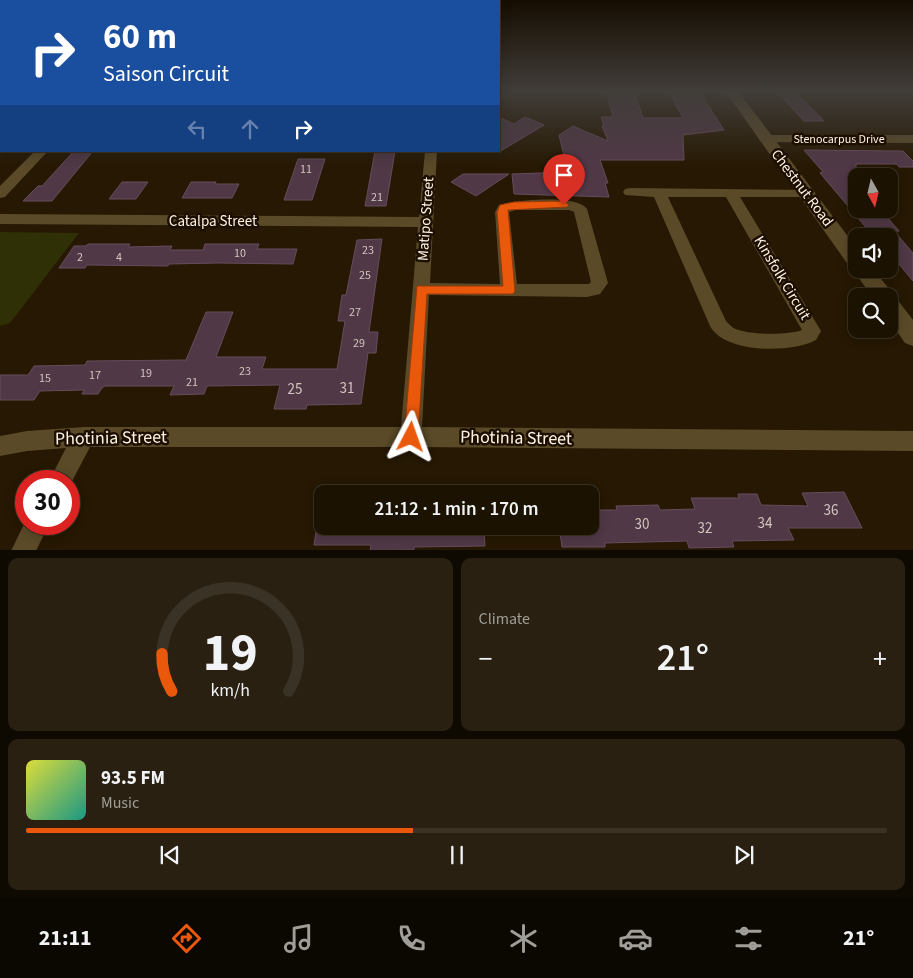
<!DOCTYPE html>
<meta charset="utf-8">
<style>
body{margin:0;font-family:"Source Sans 3",sans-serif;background:#292011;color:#f1f3f6;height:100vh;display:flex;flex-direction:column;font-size:19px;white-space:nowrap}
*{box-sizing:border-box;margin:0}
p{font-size:16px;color:#a09e99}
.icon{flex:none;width:28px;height:28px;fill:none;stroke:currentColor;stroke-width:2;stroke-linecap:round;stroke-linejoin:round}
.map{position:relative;height:550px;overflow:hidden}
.sheet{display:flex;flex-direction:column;gap:8px;padding:8px;background:#0f0a01;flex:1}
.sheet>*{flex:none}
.guide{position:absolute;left:0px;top:0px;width:500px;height:152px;box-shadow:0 2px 12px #0003,0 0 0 1px #3a3224;background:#1a4fa0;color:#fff;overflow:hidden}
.needle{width:32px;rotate:172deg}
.tools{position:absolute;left:848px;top:168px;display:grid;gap:10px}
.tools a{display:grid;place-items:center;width:50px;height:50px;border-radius:10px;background:#1c1202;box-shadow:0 2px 12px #0003,0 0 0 1px #3a3224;font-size:25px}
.speed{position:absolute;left:15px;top:470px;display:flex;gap:10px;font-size:25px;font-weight:700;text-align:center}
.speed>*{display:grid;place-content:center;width:65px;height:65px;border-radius:50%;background:#1c1202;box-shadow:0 2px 12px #0003,0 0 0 1px #3a3224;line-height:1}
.speed .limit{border:8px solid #d22;background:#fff;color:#111}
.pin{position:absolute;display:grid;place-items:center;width:42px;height:42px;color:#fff;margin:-51px -21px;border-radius:50% 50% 50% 0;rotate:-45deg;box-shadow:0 0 5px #0007}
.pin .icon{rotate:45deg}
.me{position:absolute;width:55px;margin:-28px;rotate:4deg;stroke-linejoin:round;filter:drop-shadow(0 0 4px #0008)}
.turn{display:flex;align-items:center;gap:18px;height:105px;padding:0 20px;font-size:22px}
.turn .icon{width:65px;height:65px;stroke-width:2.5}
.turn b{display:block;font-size:35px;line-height:42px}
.lanes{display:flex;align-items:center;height:48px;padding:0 20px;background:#0003;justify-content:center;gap:25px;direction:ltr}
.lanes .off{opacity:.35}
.big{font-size:38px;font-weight:600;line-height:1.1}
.sheet .widget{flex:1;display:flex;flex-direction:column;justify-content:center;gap:8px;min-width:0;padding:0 18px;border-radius:10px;background:#292011}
.sheet .dial{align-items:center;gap:0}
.dial svg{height:130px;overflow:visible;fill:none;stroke:#3a3224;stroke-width:7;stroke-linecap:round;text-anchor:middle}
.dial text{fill:#f1f3f6;stroke:none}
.song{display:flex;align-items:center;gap:15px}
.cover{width:60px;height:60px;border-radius:8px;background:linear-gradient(135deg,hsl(60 70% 55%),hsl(170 70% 35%))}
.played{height:5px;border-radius:2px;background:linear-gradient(90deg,#ea580c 45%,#3a3224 45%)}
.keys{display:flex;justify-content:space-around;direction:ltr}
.heat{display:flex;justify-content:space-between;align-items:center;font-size:28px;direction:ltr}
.sheet .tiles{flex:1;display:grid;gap:8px;grid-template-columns:1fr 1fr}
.widget:last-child{grid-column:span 2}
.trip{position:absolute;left:314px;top:485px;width:285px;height:50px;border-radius:10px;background:#1c1202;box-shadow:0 2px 12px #0003,0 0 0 1px #3a3224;font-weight:600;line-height:50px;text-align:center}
.menu{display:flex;height:80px;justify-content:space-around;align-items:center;background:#0b0701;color:#a09e99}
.menu .icon{width:35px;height:35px}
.menu .on{color:#ea580c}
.menu b{font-size:22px;color:#f1f3f6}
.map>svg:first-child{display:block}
</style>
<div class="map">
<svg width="913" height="551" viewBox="0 0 913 551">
<rect width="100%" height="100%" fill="#261802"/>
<path fill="#2f3006" d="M0 232 79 233 10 323 0 326Z"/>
<path fill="#503847" stroke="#664c5c" d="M606 91H634L643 118H683L668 91H699L724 130 683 135 684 160H600L608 183H605L609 197 514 194 512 174 568 172 559 135 573 126 608 141 602 126H604L601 117H613Z
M776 91H795L824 121H804Z
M499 117 514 124 525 117 544 125 499 152Z
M804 150 903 151 913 161V167H899L897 164H856V215H885L899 231H894L913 253V281L889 252V231H869L820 173 823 172Z
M74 151H93L52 201H23L38 186H42Z
M375 151H395L386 206H365Z
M298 159H325L312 200H284Z
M463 174H509L476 196 451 182Z
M122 182H148L136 199H109Z
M191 182H216L215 184H239L232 198H182Z
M382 239 369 332H378L376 353H368L361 404 307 405 306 409H274L280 385 207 386 204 394 170 395 174 386H105L102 388 98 394H82L84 390 40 391 34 400H0V375H28L34 366 85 365 87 361 186 360 206 312H233L216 357H266L262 369H337L345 321H338L342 295H346L357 240Z
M88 244H130L128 247 172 246 170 250H203L205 244H259L257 249H297L293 264 217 263 169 264 168 266 87 265 85 268H59L74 246H86Z
M844 492 862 528H788L794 540 732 541 734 547 689 548 687 541 605 543V547H562L559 526H590V510H617L616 506 658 505 660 510 695 509 691 498H739L738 494H757L761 505 808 506 802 493Z
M317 526H484L485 546 414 547V550L370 551 371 545H314Z"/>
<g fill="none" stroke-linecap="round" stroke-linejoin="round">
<path fill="#5a4a28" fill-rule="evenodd" d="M765 135H913V143L761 142 759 139 761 136Z
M35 151H48L5 197 0 198V186Z
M425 151H437L430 283 500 284 495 212 499 205C515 200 577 194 587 209L608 283 600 294 587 297 429 295 422 427 913 431V451L411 447H90L69 487V481H49L66 448 27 451 0 456V436L27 431 84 427H401L418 227 0 224V214L419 217ZM515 210H569L574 212 591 282 589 284H517L509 212Z
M630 188 811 190 813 193 811 196 806 197H740L818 326 821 331 816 340C792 353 725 354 710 326L654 197 625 195 623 192 625 189ZM668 197H726L802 330C789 335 753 335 739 330 733 329 730 325 726 321Z
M26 520V524H49L36 551H11Z"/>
<path fill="#5a4a28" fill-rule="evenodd" d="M725 91H738L856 247V269H873L890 290 893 297 896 298 913 320V346L905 343 889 320V296H872L852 269 853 267 849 266Z"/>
</g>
<linearGradient id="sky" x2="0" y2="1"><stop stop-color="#150d01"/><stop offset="0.54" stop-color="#413d39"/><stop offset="1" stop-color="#413d39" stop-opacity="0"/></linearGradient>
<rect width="913" height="168" fill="url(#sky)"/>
<path fill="#ea580c" stroke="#983908" d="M564 201 569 205 567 207 508 210 515 291 513 294H427L418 437 416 442 411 444 406 442 404 437 417 286H503L497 212 500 205 514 202Z"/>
<g text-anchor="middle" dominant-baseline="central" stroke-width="5" stroke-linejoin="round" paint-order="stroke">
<g font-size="12" fill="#fdf3e5" stroke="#1d0f00">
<text x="839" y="139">Stenocarpus Drive</text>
</g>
<g font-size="12" fill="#d2c4be">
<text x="306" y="169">11</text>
<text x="377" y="197">21</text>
<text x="368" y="250">23</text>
<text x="240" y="253">10</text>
<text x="80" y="257">2</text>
<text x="119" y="257">4</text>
<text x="365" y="275">25</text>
<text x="355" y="312">27</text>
<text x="359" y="343">29</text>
<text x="245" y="371">23</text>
<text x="146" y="373">19</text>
<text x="95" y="375">17</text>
<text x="45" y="378">15</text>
<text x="192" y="382">21</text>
</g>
<g font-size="15" fill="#fdf3e5" stroke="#1d0f00">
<text transform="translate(802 188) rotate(53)">Chestnut Road</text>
<text transform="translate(426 219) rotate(-86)">Matipo Street</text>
<text x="213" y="221">Catalpa Street</text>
<text transform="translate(782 278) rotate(59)">Kinsfolk Circuit</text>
</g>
<g font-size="15" fill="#d2c4be">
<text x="347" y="388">31</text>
<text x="295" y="389">25</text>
<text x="831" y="510">36</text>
<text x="765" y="523">34</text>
<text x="642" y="524">30</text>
<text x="705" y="528">32</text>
</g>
<g font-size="18" fill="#fdf3e5" stroke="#1d0f00">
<text transform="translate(111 438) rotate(-1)">Photinia Street</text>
<text transform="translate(516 438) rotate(1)">Photinia Street</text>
</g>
</g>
</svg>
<div class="tools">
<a><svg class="needle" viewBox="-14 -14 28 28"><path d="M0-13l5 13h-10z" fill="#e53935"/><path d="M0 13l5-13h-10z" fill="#a09e99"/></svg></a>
<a><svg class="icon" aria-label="sound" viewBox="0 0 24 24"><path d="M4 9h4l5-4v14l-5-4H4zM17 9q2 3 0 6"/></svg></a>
<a><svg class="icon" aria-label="search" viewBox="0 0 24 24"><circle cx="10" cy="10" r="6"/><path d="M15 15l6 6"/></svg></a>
</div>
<div class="speed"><div class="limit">30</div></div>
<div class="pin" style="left:564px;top:205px;background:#d93025"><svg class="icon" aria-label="arrive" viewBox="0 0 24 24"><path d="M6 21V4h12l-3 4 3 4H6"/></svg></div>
<svg class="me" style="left:411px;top:437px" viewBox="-20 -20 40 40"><path d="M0-17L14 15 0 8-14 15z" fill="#ea580c" stroke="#fff" stroke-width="4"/></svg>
<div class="trip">21:12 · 1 min · 170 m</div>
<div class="guide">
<div class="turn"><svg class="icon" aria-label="right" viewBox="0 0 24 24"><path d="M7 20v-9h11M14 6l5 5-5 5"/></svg><div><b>60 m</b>Saison Circuit</div></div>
<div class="lanes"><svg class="icon off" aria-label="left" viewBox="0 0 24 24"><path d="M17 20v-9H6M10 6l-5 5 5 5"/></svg><svg class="icon off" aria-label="ahead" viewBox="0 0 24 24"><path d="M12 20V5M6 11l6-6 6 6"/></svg><svg class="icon" aria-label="right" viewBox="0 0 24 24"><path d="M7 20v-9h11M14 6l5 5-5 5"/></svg></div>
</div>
</div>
<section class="sheet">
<div class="tiles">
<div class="widget dial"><svg viewBox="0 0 100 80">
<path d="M14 69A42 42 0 1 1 86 69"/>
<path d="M14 69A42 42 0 0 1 8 46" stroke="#ea580c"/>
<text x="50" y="56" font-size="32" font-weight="700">19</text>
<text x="50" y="72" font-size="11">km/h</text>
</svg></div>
<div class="widget"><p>Climate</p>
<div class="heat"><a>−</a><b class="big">21°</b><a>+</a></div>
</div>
<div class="widget">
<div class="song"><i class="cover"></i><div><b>93.5 FM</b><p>Music</p></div></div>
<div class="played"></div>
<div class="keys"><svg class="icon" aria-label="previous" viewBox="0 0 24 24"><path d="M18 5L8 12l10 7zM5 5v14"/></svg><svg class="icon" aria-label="pause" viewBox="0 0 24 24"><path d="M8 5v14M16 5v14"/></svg><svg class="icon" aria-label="next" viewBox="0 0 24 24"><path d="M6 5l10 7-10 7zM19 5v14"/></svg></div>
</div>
</div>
</section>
<nav class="menu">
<b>21:11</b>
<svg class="icon on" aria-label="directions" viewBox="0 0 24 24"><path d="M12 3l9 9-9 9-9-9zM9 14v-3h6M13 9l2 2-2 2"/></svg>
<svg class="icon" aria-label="music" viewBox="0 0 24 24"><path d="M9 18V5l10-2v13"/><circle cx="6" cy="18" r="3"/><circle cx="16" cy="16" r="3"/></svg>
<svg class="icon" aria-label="phone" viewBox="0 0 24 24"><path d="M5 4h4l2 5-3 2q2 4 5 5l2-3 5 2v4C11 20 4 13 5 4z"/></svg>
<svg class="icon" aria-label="climate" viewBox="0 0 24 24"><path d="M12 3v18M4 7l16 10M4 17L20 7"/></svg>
<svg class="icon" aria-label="car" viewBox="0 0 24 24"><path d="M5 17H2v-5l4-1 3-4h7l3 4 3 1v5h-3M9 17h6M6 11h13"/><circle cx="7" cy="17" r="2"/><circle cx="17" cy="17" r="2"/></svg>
<svg class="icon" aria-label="filters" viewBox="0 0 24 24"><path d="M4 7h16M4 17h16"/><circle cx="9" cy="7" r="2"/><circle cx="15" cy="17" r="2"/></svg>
<b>21°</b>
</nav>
